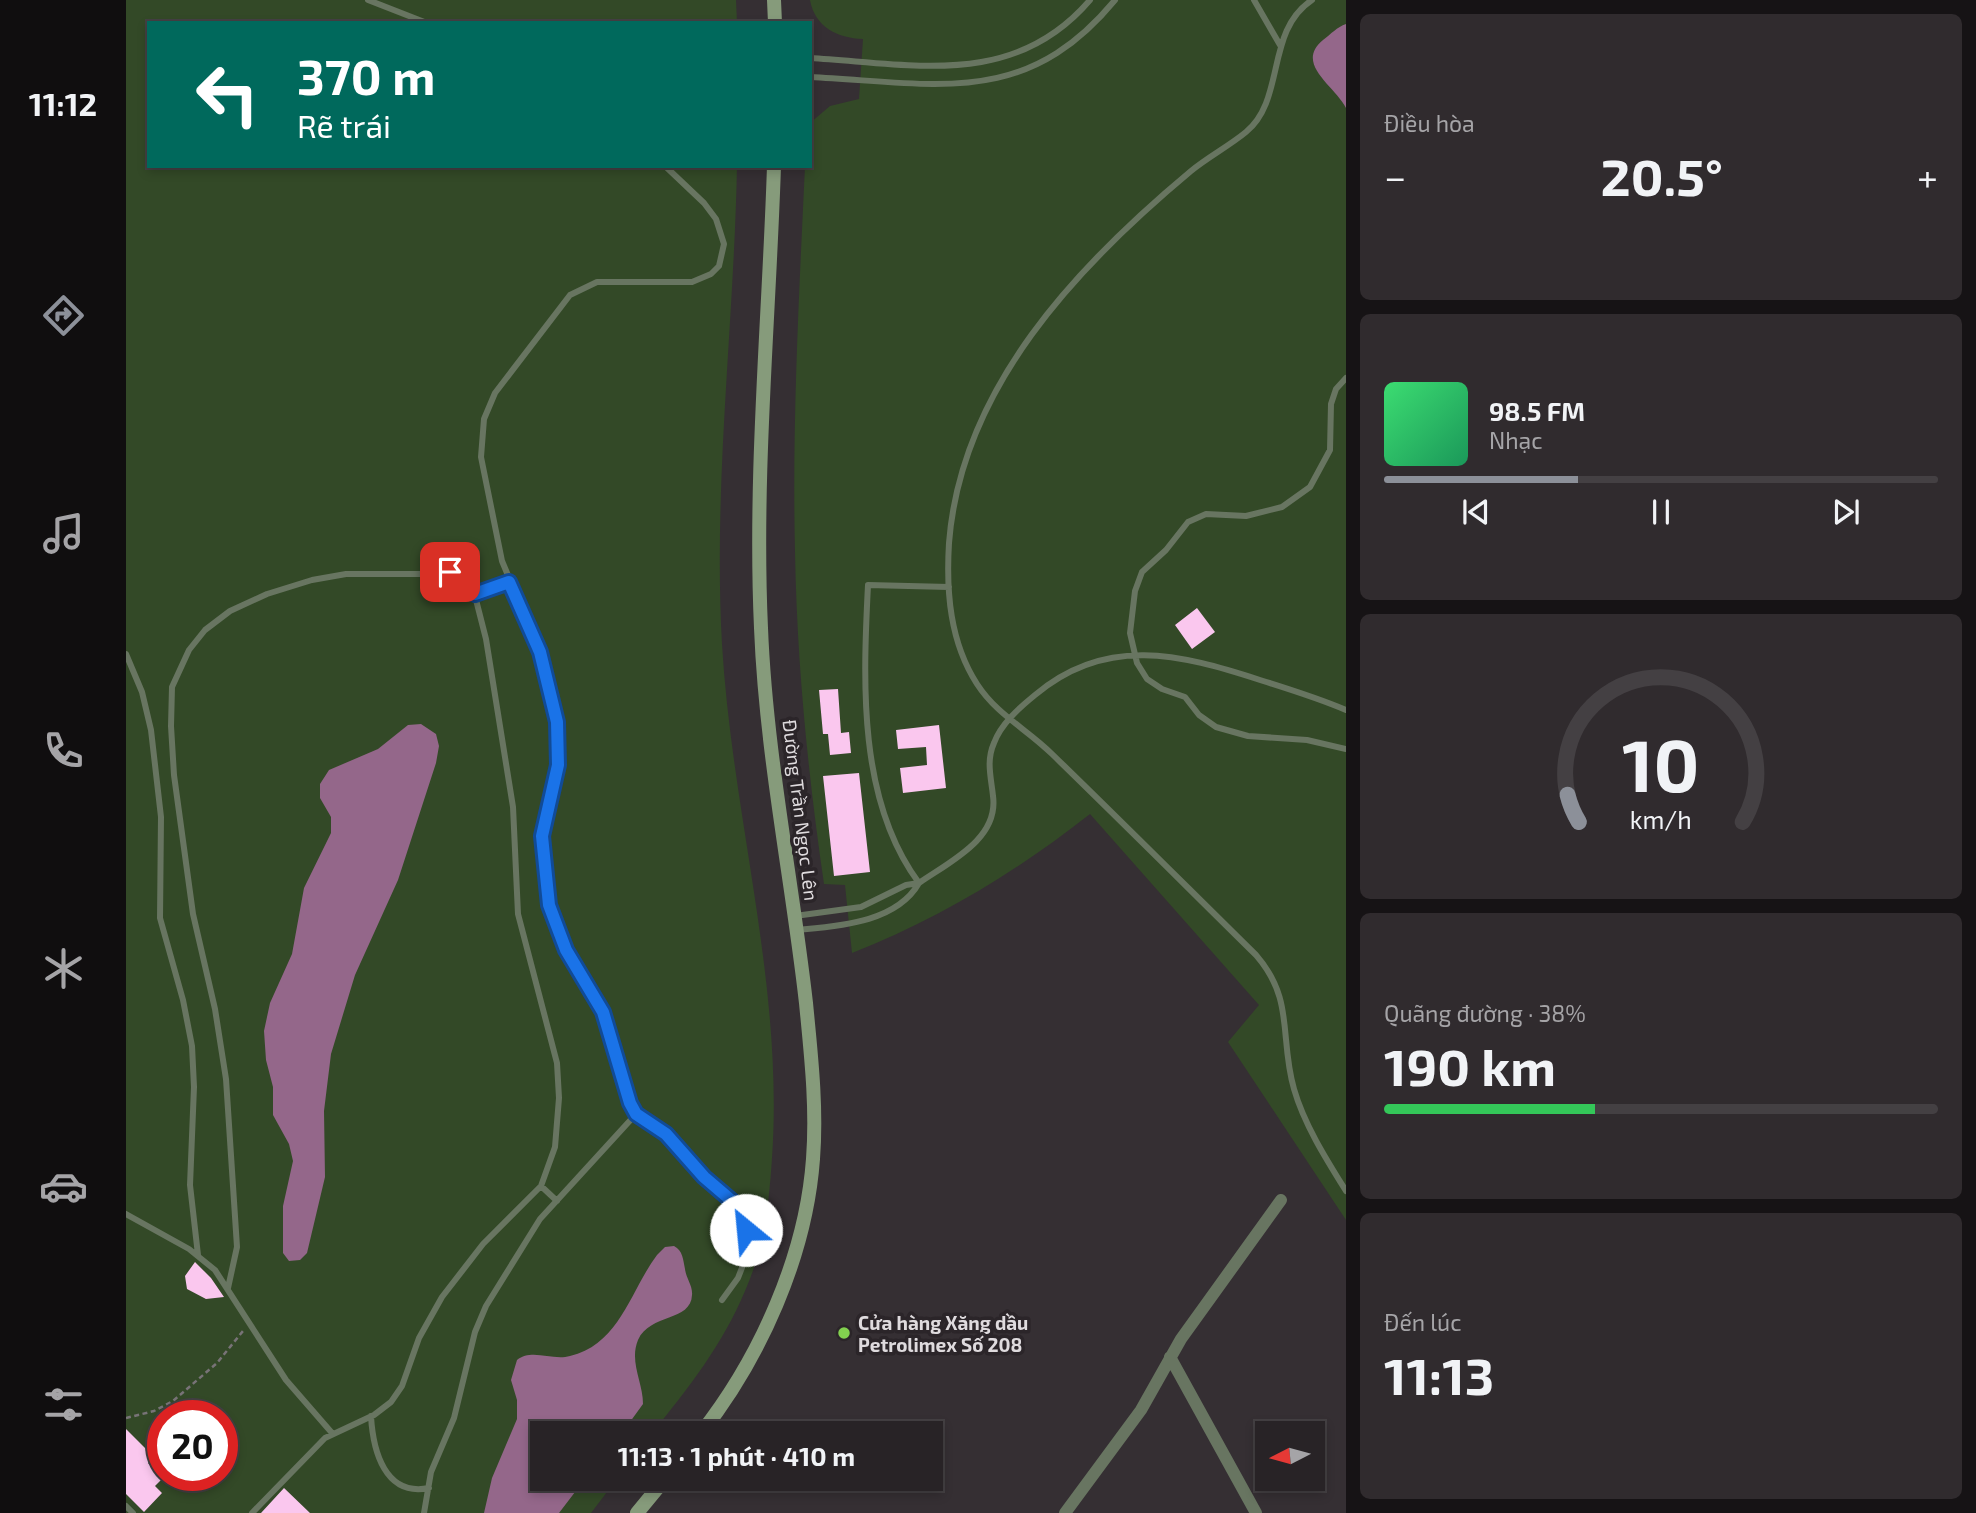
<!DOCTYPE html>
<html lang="vi">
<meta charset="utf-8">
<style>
body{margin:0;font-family:"Exo 2",sans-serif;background:#302b2e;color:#f1f3f6;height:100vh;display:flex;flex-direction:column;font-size:26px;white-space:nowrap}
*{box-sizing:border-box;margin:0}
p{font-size:23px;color:#a5a4a7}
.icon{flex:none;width:38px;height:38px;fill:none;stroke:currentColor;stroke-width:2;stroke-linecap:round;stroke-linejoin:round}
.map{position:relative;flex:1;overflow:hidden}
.panel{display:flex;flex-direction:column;gap:14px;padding:14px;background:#161315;width:630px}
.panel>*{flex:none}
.top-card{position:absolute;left:21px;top:21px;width:665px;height:147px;border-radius:0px;box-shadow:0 4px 10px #0003,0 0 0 2px #444043;background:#00695c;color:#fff;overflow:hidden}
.needle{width:46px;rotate:264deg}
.controls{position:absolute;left:1129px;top:1421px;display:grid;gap:14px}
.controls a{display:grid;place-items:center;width:70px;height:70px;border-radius:0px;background:#282326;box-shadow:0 4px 10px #0003,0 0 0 2px #444043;font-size:35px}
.speed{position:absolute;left:21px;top:1400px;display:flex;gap:14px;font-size:35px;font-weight:700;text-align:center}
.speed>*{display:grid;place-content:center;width:91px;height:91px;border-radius:50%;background:#282326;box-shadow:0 4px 10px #0003,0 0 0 2px #444043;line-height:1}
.speed .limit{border:10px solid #d22;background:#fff;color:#111}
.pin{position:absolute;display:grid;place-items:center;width:60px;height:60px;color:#fff;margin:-30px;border-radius:14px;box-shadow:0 4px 10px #0006}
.me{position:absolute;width:77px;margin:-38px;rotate:332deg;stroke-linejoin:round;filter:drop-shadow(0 0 5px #0008)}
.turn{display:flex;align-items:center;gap:24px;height:147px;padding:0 35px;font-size:32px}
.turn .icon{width:91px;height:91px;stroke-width:2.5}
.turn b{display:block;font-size:49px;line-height:60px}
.big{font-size:52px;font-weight:700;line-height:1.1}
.panel .card{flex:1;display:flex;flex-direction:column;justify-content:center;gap:10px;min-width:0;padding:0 24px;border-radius:10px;background:#302b2e}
.panel .dial{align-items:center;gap:0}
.dial svg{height:182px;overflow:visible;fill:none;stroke:#444043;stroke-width:7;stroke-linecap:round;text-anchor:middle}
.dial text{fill:#f1f3f6;stroke:none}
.song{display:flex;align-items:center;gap:21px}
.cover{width:84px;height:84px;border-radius:10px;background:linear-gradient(135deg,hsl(140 70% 55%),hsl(150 70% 35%))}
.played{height:7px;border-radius:4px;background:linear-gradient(90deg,#8c9099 35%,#444043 35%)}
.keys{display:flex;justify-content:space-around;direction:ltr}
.heat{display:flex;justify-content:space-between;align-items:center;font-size:38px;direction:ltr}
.charge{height:10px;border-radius:5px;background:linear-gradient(90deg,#34c759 38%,#444043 0)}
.trip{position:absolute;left:404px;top:1421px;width:413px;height:70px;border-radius:0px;background:#282326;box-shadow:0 4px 10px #0003,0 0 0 2px #444043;font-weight:700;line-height:70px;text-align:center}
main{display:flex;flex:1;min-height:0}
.menu{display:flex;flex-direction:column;width:126px;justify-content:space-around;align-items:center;background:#100e0f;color:#a5a4a7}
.menu .icon{width:49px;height:49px}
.menu .selected{color:#8c9099}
.menu b{font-size:32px;color:#f1f3f6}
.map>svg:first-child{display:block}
</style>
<main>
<nav class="menu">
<b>11:12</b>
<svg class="icon selected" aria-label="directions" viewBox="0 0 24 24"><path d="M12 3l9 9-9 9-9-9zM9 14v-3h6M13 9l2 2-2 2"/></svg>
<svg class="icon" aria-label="music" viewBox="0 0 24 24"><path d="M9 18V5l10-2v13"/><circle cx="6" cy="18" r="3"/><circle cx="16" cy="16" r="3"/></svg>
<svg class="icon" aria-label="phone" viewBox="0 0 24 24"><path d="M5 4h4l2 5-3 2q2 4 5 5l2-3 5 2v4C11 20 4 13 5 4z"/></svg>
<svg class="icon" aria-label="climate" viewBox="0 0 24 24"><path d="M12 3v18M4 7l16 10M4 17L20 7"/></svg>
<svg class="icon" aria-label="car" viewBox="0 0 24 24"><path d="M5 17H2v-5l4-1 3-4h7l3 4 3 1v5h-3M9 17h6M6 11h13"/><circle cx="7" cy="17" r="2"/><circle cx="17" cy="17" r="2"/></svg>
<svg class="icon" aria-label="filters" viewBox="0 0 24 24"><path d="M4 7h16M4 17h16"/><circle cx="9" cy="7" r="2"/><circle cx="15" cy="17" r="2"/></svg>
</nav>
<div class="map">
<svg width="1220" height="1513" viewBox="0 0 1220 1513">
<rect width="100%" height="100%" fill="#352f33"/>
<path fill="#334927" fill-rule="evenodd" d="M0 0H610L611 23H23V166H611C608 325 587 485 596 644 606 816 658 984 646 1158 643 1204 638 1248 619 1291 597 1344 562 1389 526 1433H416V1479H491L465 1513H0ZM37 1416H96V1475H37Z
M684 0H1220V1220L1102 1042 1133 1005 964 814C890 872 813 919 726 953L719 885 698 884C682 774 671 664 669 552 666 424 673 295 679 166H684V123L704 106 733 99 737 39C711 38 689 27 684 0Z"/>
<path fill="#94678a" d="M1220 24V108C1209 86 1168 64 1197 40 1205 34 1211 27 1220 24Z
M295 724 310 734 313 746 310 763 272 880 229 975 205 1054 198 1111 199 1177 181 1253 174 1260 163 1261 157 1253V1206L167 1161 163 1144 147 1115V1087L140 1060 138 1031 144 1003 166 954 178 888 205 833V817L194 798V784L203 770 252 749 282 725Z
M548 1246C557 1251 557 1259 559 1269 560 1278 567 1286 566 1295 565 1322 524 1313 512 1340 503 1362 517 1382 517 1404L496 1433H416V1479H459L433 1513H358L366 1478 391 1419V1400L385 1380 391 1360C406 1348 426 1361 444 1356 494 1344 504 1291 531 1255L539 1247Z"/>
<path fill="#fac7ee" d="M1071 608 1089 632 1066 649 1049 625Z
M712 689 715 733 723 732 725 753 704 755 702 734H697L693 690Z
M813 725 820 788 777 793 774 768 801 765 800 747 772 749 770 730Z
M733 773 744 872 708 876 697 776Z
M69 1262 85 1278 98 1297 80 1299 61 1289 59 1276Z
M0 1429 28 1457 22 1463 37 1478 29 1486 36 1493 18 1512 0 1494Z
M158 1488 184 1513H135Z"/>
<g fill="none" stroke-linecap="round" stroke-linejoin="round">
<path stroke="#787377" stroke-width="2.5" stroke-dasharray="5 3.5" stroke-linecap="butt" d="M0 1418 28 1411 47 1401 91 1363 117 1331"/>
<path stroke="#687561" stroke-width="6" d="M242 0 301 23
M1128 0 1154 45
M1186 0C1139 31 1160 99 1120 132 1103 146 1082 157 1065 171 951 266 835 388 823 543 820 592 824 642 851 684 871 715 901 729 926 754 995 821 1062 888 1130 955 1169 1000 1153 1037 1168 1089 1178 1124 1200 1159 1220 1191
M684 58C788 64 888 89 964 0
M684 77C810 83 899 109 989 0
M539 166 578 203 590 219 598 244 593 266 585 274 566 282H471L444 295 369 393 358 419 355 457 376 561 414 652 428 705 432 765 420 808 416 836 420 887 428 922 440 950 476 1012 496 1082 510 1114 540 1134 578 1177 606 1201 617 1219 621 1240 619 1260 612 1278 596 1300
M1220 378 1210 389 1205 404 1204 450 1184 487 1156 507 1120 516 1080 514 1062 522 1040 550 1016 572 1009 591 1004 633 1011 663 1021 679 1036 689 1059 697 1073 715 1090 727 1122 736 1181 740 1220 749
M823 587 742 585C737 683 732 801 793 883 823 862 873 839 867 796 865 777 860 761 868 743 875 724 893 708 909 695 980 635 1054 654 1134 680 1163 689 1192 698 1220 710
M349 594 383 582
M0 654 16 692 25 730 35 817 34 918 57 1000 66 1046 68 1087 64 1185 72 1255
M669 916 735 907 780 885 793 883C770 923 712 926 671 930
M415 1186 431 1201
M0 1214 63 1249 89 1270 160 1380 206 1433
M102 1288 111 1247 100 1079 89 1009 67 914 48 775 45 726 46 687 63 650 79 630 104 611 141 594 186 580 220 574H330L340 580 348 592 360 639 387 807 392 914 431 1063 433 1098 429 1147 415 1186 357 1244 316 1297 293 1338 276 1386 265 1402 248 1415 199 1438 126 1513
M245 1416C247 1451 259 1497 303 1488
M0 1506 7 1513
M298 1513 305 1472 328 1418 349 1332 360 1306 414 1219 510 1114"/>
<path stroke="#687561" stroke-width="12" d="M1044 1357 1130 1513
M939 1513 1015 1410 1055 1339 1155 1200"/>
<path stroke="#869b7b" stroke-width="14" d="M648 0 649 23
M575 1433C634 1358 680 1256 687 1159 691 1107 685 1055 680 1003 666 879 640 754 635 628 628 475 643 320 648 166
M511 1513 539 1479"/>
</g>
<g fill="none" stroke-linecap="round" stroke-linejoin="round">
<defs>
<path id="route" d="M324 572 340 580 349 594 383 582 414 652 431 722 432 765 416 836 423 905 440 950 477 1012 504 1103 510 1114 540 1134 578 1177 606 1201 620 1230"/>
</defs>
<use href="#route" stroke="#114b97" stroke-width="18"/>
<use href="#route" stroke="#1a73e8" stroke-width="12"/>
</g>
<circle fill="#82d04f" stroke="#2b2529" stroke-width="2.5" cx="718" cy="1333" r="7"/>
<g text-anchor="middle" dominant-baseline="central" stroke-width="7" stroke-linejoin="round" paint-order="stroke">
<g font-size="19" fill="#dfdbde" stroke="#2b2529">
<text transform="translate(675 810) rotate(83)">Đường Trần Ngọc Lên</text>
</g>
<g font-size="19" font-weight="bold" fill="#dfdbde" stroke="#2b2529" text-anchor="start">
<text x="732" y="1322">Cửa hàng Xăng dầu<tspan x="732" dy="22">Petrolimex Số 208</tspan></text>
</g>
</g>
</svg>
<div class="controls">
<a><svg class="needle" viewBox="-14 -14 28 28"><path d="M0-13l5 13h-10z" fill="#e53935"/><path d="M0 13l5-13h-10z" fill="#a5a4a7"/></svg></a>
</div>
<div class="speed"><div class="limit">20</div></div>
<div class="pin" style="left:324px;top:572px;background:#d93025"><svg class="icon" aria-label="arrive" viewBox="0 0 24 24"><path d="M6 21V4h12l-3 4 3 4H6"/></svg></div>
<svg class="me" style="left:620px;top:1230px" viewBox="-20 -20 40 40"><circle r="19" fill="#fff"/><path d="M0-13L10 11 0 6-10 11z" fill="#1a73e8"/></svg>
<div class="trip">11:13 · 1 phút · 410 m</div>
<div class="top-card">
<div class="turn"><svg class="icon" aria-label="left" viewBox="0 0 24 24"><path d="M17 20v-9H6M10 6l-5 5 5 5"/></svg><div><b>370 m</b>Rẽ trái</div></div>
</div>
</div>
<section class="panel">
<div class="card"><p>Điều hòa</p>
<div class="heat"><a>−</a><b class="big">20.5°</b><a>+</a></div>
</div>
<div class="card">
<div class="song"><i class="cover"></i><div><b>98.5 FM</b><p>Nhạc</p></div></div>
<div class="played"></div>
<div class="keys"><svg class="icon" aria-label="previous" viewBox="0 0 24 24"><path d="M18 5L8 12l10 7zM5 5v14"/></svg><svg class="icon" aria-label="pause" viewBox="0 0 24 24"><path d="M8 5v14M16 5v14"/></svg><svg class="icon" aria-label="next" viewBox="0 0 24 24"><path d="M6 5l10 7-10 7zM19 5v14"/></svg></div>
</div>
<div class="card dial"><svg viewBox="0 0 100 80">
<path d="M14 69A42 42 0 1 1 86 69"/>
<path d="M14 69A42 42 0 0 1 9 57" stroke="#8c9099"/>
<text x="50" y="56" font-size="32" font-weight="700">10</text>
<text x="50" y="72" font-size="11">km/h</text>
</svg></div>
<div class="card"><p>Quãng đường · 38%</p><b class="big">190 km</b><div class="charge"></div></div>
<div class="card"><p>Đến lúc</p><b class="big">11:13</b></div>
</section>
</main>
